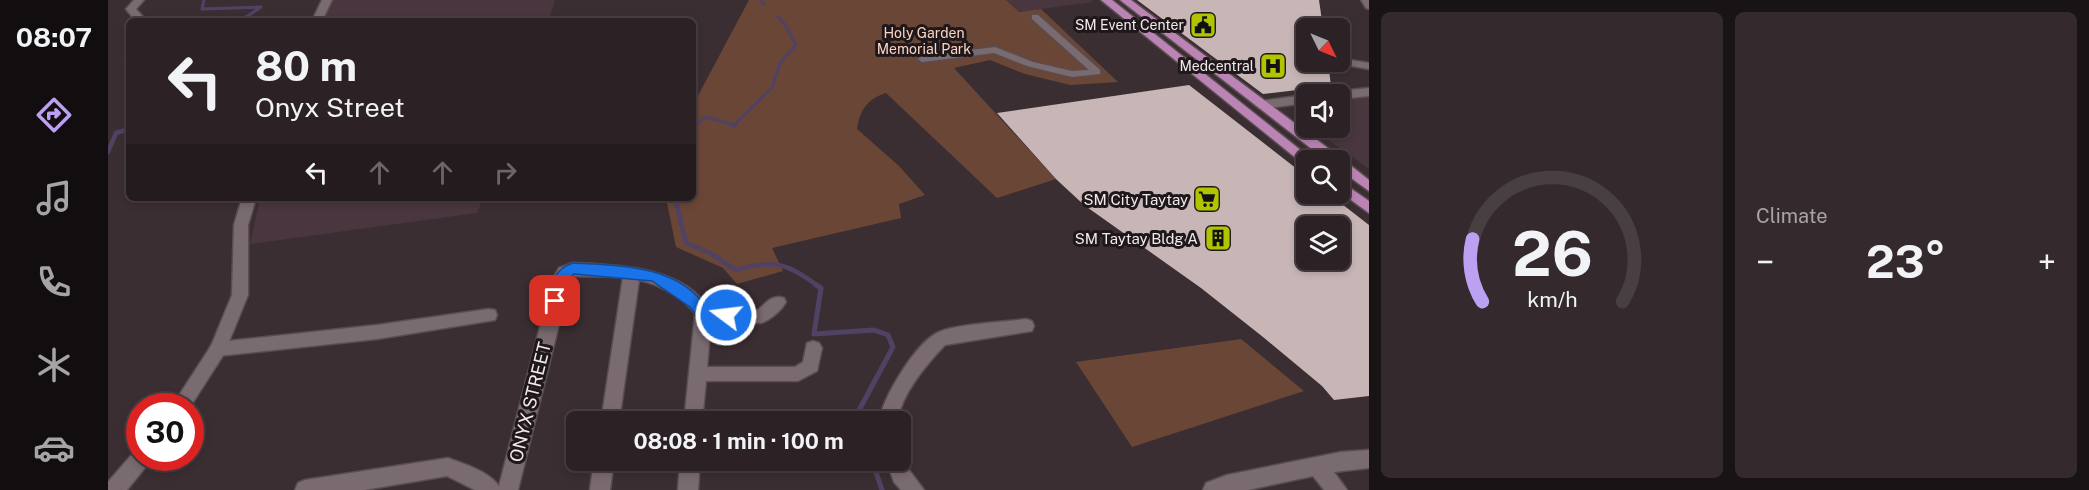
<!DOCTYPE html>
<meta charset="utf-8">
<style>
body{margin:0;font-family:"Public Sans",sans-serif;background:#342a2e;color:#f1f3f6;height:100vh;display:flex;flex-direction:column;font-size:22px;white-space:nowrap}
*{box-sizing:border-box;margin:0}
p{font-size:20px;color:#a6a4a7}
.icon{flex:none;width:33px;height:33px;fill:none;stroke:currentColor;stroke-width:2;stroke-linecap:round;stroke-linejoin:round}
.map{position:relative;flex:1;overflow:hidden}
.drawer{display:flex;flex-direction:column;gap:12px;padding:12px;background:#181315;width:720px}
.drawer>*{flex:none}
.top-card{position:absolute;left:18px;top:18px;width:570px;height:183px;border-radius:9px;box-shadow:0 3px 9px #0003,0 0 0 2px #483f43;background:#2c2226;color:#f1f3f6;overflow:hidden}
.needle{width:39px;rotate:133deg}
.controls{position:absolute;left:1188px;top:18px;display:grid;gap:12px}
.controls a{display:grid;place-items:center;width:54px;height:54px;border-radius:9px;background:#2c2226;box-shadow:0 3px 9px #0003,0 0 0 2px #483f43;font-size:30px}
.speed{position:absolute;left:18px;top:393px;display:flex;gap:12px;font-size:30px;font-weight:700;text-align:center}
.speed>*{display:grid;place-content:center;width:78px;height:78px;border-radius:50%;background:#2c2226;box-shadow:0 3px 9px #0003,0 0 0 2px #483f43;line-height:1}
.speed .limit{border:9px solid #d22;background:#fff;color:#111}
.pin{position:absolute;display:grid;place-items:center;width:51px;height:51px;color:#fff;margin:-26px;border-radius:12px;box-shadow:0 3px 9px #0006}
.me{position:absolute;width:66px;margin:-33px;rotate:285deg;stroke-linejoin:round;filter:drop-shadow(0 0 4px #0008)}
.turn{display:flex;align-items:center;gap:21px;height:126px;padding:0 30px;font-size:27px}
.turn .icon{width:78px;height:78px;stroke-width:2.5}
.turn b{display:block;font-size:42px;line-height:51px}
.lanes{display:flex;align-items:center;height:57px;padding:0 30px;background:#0003;justify-content:center;gap:30px;direction:ltr}
.lanes .off{opacity:.35}
.big{font-size:45px;font-weight:700;line-height:1.1}
.drawer .card{flex:1;display:flex;flex-direction:column;justify-content:center;gap:9px;min-width:0;padding:0 21px;border-radius:9px;background:#342a2e}
.drawer .dial{align-items:center;gap:0}
.dial svg{height:156px;overflow:visible;fill:none;stroke:#483f43;stroke-width:7;stroke-linecap:round;text-anchor:middle}
.dial text{fill:#f1f3f6;stroke:none}
.heat{display:flex;justify-content:space-between;align-items:center;font-size:33px;direction:ltr}
.drawer .tiles{flex:1;display:grid;gap:12px;grid-template-columns:repeat(2,1fr)}
.trip{position:absolute;left:458px;top:411px;width:345px;height:60px;border-radius:9px;background:#2c2226;box-shadow:0 3px 9px #0003,0 0 0 2px #483f43;font-weight:700;line-height:60px;text-align:center}
main{display:flex;flex:1;min-height:0}
.tabs{display:flex;flex-direction:column;width:108px;justify-content:space-around;align-items:center;background:#120e0f;color:#a6a4a7}
.tabs .icon{width:42px;height:42px}
.tabs .current{color:#bca0f2}
.tabs b{font-size:27px;color:#f1f3f6}
.map>svg:first-child{display:block}
</style>
<main>
<nav class="tabs">
<b>08:07</b>
<svg class="icon current" aria-label="directions" viewBox="0 0 24 24"><path d="M12 3l9 9-9 9-9-9zM9 14v-3h6M13 9l2 2-2 2"/></svg>
<svg class="icon" aria-label="music" viewBox="0 0 24 24"><path d="M9 18V5l10-2v13"/><circle cx="6" cy="18" r="3"/><circle cx="16" cy="16" r="3"/></svg>
<svg class="icon" aria-label="phone" viewBox="0 0 24 24"><path d="M5 4h4l2 5-3 2q2 4 5 5l2-3 5 2v4C11 20 4 13 5 4z"/></svg>
<svg class="icon" aria-label="climate" viewBox="0 0 24 24"><path d="M12 3v18M4 7l16 10M4 17L20 7"/></svg>
<svg class="icon" aria-label="car" viewBox="0 0 24 24"><path d="M5 17H2v-5l4-1 3-4h7l3 4 3 1v5h-3M9 17h6M6 11h13"/><circle cx="7" cy="17" r="2"/><circle cx="17" cy="17" r="2"/></svg>
</nav>
<div class="map">
<svg width="1261" height="490" viewBox="0 0 1261 490">
<rect width="100%" height="100%" fill="#3b2e33"/>
<path fill="#4a363e" d="M224 0H447L440 21H214Z
M898 0H983L985 2 911 12Z
M1261 95V169L1204 128H1232V99Z
M152 198H375L369 213 142 244Z"/>
<path fill="#6a4637" d="M641 0H898L911 12 933 9 1010 82 962 85 917 74 882 60 846 68 948 179 889 198 778 93C759 99 752 110 749 129L791 166 817 195 791 204 793 218 664 248 675 271 629 284 615 268 568 247 558 198H585V122L590 117 585 115V105Z
M1133 339 1196 391 1024 447 968 362Z"/>
<g fill="none" stroke-linecap="round" stroke-linejoin="round">
<path stroke="#504264" stroke-width="3" d="M96 0 94 9 153 7 132 21
M652 0 656 4
M21 55 17 58 21 60
M586 126 598 117 626 125 664 88 672 63 688 45 676 23 669 16"/>
<path stroke="#504264" stroke-width="4.5" d="M624 125H627
M585 127 588 125
M0 152 8 133 21 129
M567 198 578 243 602 253 628 270C667 259 678 263 710 286"/>
<path stroke="#504264" stroke-width="5" d="M708 285 713 288 706 334 766 330 780 335 785 347 749 414 752 422
M764 460 774 490"/>
</g>
<path fill="#c8b6b6" fill-rule="evenodd" d="M1029 0H1211L1215 28H1198V62H1220L1223 86 1155 94Z
M1081 85 1198 176V194H1221L1261 225V396L1226 400 1214 386 1155 337 1093 288 976 205 948 179 889 113ZM1198 226H1232V260H1198Z"/>
<g fill="none" stroke-linecap="round" stroke-linejoin="round">
<defs>
<path id="pedestrian" d="M924 15H930L992 70V74L964 77 919 66 886 53 814 62 810 59 814 56 887 47 925 62 964 71 981 70 924 19Z"/>
<path id="minor" d="M26 0H36L28 9 35 17 34 19H26L18 9Z
M1253 0H1261V9L1258 8Z
M1242 60 1261 63V69L1238 65V61Z
M1261 88V96L1232 99V94H1226L1232 91Z
M1198 95V103L1153 109 1147 105 1153 101Z
M465 263C507 265 575 266 600 308L650 310C658 303 664 294 676 298L678 302C673 311 662 320 653 323L603 321 599 367H687L695 362 699 343 705 341 711 343 714 348 709 371 690 381H598L594 422H576L587 314C576 297 550 284 531 280L511 422H493L515 277 463 276 410 490H390L444 280 451 268Z
M381 309 387 310 389 315 387 320 269 339 110 356 104 354 101 349 104 344 110 342 269 325Z
M918 319 924 321 926 326 924 331 837 345C818 365 794 393 789 422H771C775 397 808 342 831 332 848 324 897 322 918 319Z
M1261 450V468L1226 472 1239 490H1216L1205 476 1140 490H1095L1098 483 1119 475 1233 452Z
M792 452 795 454 801 470 816 490H793L786 482 778 460H792Z
M486 460H506L502 490H482Z
M572 460H592L590 490H570Z"/>
<path id="tertiary" d="M214 0H224L214 21H204Z
M134 198H148L140 225V295L116 354 82 407 64 406 103 346 124 295 126 225Z
M32 450V458H43L40 464 19 490H0V482L26 452Z
M340 458C357 464 386 473 393 490H367L339 476 256 490H187L190 483 197 480Z"/>
<path id="primary" d="M993 0H1004L1205 160H1198V164L1194 163Z
M1012 0H1023L1237 161 1261 180V191L1232 170V160H1218Z
M1232 181 1261 201V213L1232 192Z"/>
</defs>
<use href="#pedestrian" stroke="#584d51" stroke-width="3"/>
<use href="#minor" stroke="#584d51" stroke-width="3"/>
<use href="#tertiary" stroke="#584d51" stroke-width="3"/>
<use href="#primary" stroke="#584d51" stroke-width="3"/>
<use href="#pedestrian" fill="#7a6b71" fill-rule="evenodd"/>
<use href="#minor" fill="#7a6b71" fill-rule="evenodd"/>
<use href="#tertiary" fill="#7a6b71" fill-rule="evenodd"/>
<use href="#primary" fill="#bb84b5" fill-rule="evenodd"/>
</g>
<path fill="#1a73e8" stroke="#114b97" stroke-width="1.5" d="M465 263C512 266 569 264 599 308L623 310 625 315 623 319 590 318 582 307 544 281 466 274 459 280 452 305H441L439 301C444 283 446 269 465 263Z"/>
<defs>
<symbol id="civic-square" viewBox="-11 -11 22 22"><rect x="-9" y="-9" width="18" height="18" rx="4" fill="#b0c500" stroke="#1e181b"/><path d="M-.6-6.5H3V-4.5H.6V-3L4-1V1h2V6H-6V1h2V-1L-.6-3ZM-1.2 2.5V6h2.4V2.5Z" fill="#111"/></symbol>
<symbol id="hospital-square" viewBox="-11 -11 22 22"><rect x="-9" y="-9" width="18" height="18" rx="4" fill="#b0c500" stroke="#1e181b"/><path d="M-5-5h3v3.5h4V-5h3V5h-3V1.5h-4V5h-3Z" fill="#111"/></symbol>
<symbol id="supermarket-square" viewBox="-11 -11 22 22"><rect x="-9" y="-9" width="18" height="18" rx="4" fill="#b0c500" stroke="#1e181b"/><path d="M-6-5.5h2.5l.6 2H6L4.5 2H-2.5L-4.4-4H-6ZM-1.5 3.2a1.3 1.3 0 1 0 .1 0ZM3 3.2a1.3 1.3 0 1 0 .1 0Z" fill="#111"/></symbol>
<symbol id="building-square" viewBox="-11 -11 22 22"><rect x="-9" y="-9" width="18" height="18" rx="4" fill="#b0c500" stroke="#1e181b"/><path d="M-4-6H4V6H1V3H-1V6H-4ZM-2.5-4.3h1.7v1.8h-1.7ZM.8-4.3h1.7v1.8H.8ZM-2.5-1h1.7V.8h-1.7ZM.8-1h1.7V.8H.8Z" fill="#111"/></symbol>
</defs>
<g fill-rule="evenodd">
<use href="#civic-square" x="1080" y="10" width="30" height="30"/>
<use href="#hospital-square" x="1150" y="51" width="30" height="30"/>
<use href="#supermarket-square" x="1084" y="184" width="30" height="30"/>
<use href="#building-square" x="1095" y="223" width="30" height="30"/>
</g>
<g text-anchor="middle" dominant-baseline="central" stroke-width="6" stroke-linejoin="round" paint-order="stroke">
<g font-size="14" fill="#f2e9ec" stroke="#1e181b" text-anchor="end">
<text x="1076" y="25">SM Event Center</text>
<text x="1146" y="66">Medcentral</text>
</g>
<g font-size="14" fill="#fcd2c1" stroke="#1e181b">
<text x="816" y="33">Holy Garden<tspan x="816" dy="16">Memorial Park</tspan></text>
</g>
<g font-size="15" fill="#f2e9ec" stroke="#1e181b" text-anchor="end">
<text x="1080" y="199">SM City Taytay</text>
<text x="1090" y="238">SM Taytay Bldg A</text>
</g>
<g font-size="18" fill="#f2e9ec" stroke="#1e181b">
<text transform="translate(422 402) rotate(-76)">ONYX STREET</text>
</g>
</g>
</svg>
<div class="controls">
<a><svg class="needle" viewBox="-14 -14 28 28"><path d="M0-13l5 13h-10z" fill="#e53935"/><path d="M0 13l5-13h-10z" fill="#a6a4a7"/></svg></a>
<a><svg class="icon" aria-label="sound" viewBox="0 0 24 24"><path d="M4 9h4l5-4v14l-5-4H4zM17 9q2 3 0 6"/></svg></a>
<a><svg class="icon" aria-label="search" viewBox="0 0 24 24"><circle cx="10" cy="10" r="6"/><path d="M15 15l6 6"/></svg></a>
<a><svg class="icon" aria-label="layers" viewBox="0 0 24 24"><path d="M12 4l9 5-9 5-9-5zM3 14l9 5 9-5"/></svg></a>
</div>
<div class="speed"><div class="limit">30</div></div>
<div class="pin" style="left:447px;top:301px;background:#d93025"><svg class="icon" aria-label="arrive" viewBox="0 0 24 24"><path d="M6 21V4h12l-3 4 3 4H6"/></svg></div>
<svg class="me" style="left:618px;top:315px" viewBox="-20 -20 40 40"><circle r="17" fill="#1a73e8" stroke="#fff" stroke-width="3"/><path d="M0-11L8 9 0 5-8 9z" fill="#fff"/></svg>
<div class="trip">08:08 · 1 min · 100 m</div>
<div class="top-card">
<div class="turn"><svg class="icon" aria-label="left" viewBox="0 0 24 24"><path d="M17 20v-9H6M10 6l-5 5 5 5"/></svg><div><b>80 m</b>Onyx Street</div></div>
<div class="lanes"><svg class="icon" aria-label="left" viewBox="0 0 24 24"><path d="M17 20v-9H6M10 6l-5 5 5 5"/></svg><svg class="icon off" aria-label="ahead" viewBox="0 0 24 24"><path d="M12 20V5M6 11l6-6 6 6"/></svg><svg class="icon off" aria-label="ahead" viewBox="0 0 24 24"><path d="M12 20V5M6 11l6-6 6 6"/></svg><svg class="icon off" aria-label="right" viewBox="0 0 24 24"><path d="M7 20v-9h11M14 6l5 5-5 5"/></svg></div>
</div>
</div>
<section class="drawer">
<div class="tiles">
<div class="card dial"><svg viewBox="0 0 100 80">
<path d="M14 69A42 42 0 1 1 86 69"/>
<path d="M14 69A42 42 0 0 1 9 37" stroke="#bca0f2"/>
<text x="50" y="56" font-size="32" font-weight="700">26</text>
<text x="50" y="72" font-size="11">km/h</text>
</svg></div>
<div class="card"><p>Climate</p>
<div class="heat"><a>−</a><b class="big">23°</b><a>+</a></div>
</div>
</div>
</section>
</main>
